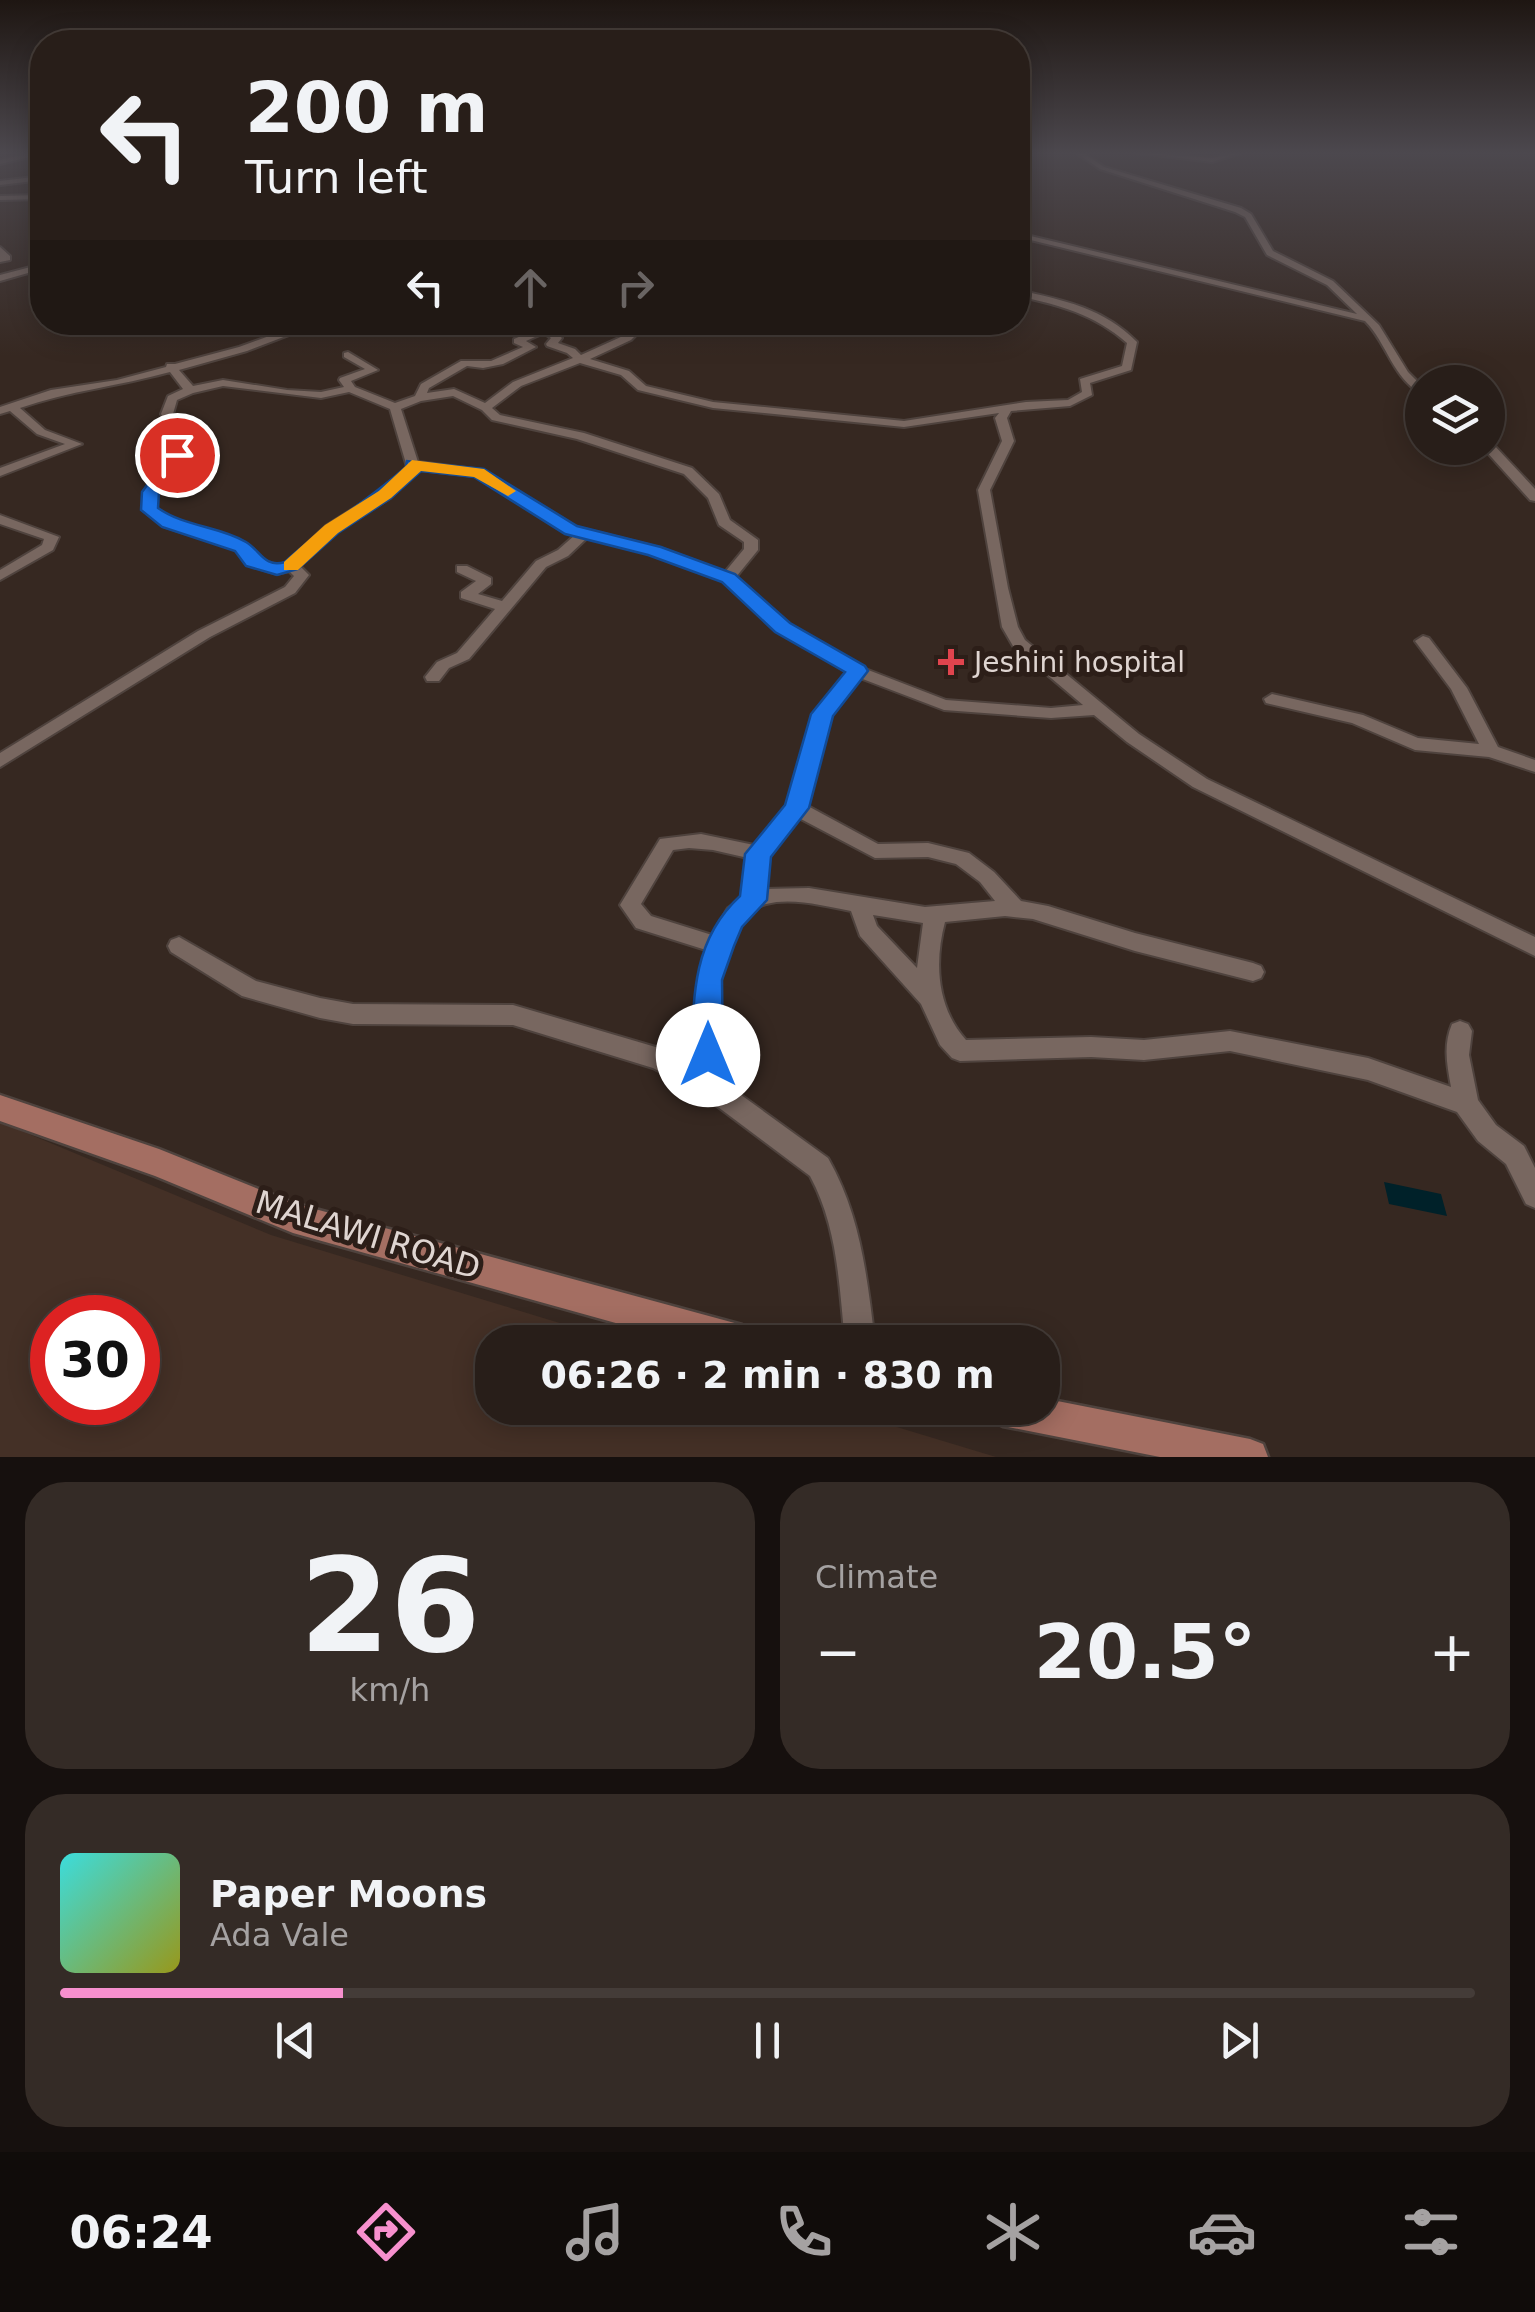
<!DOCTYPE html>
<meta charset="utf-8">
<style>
body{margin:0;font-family:"DejaVu Sans",sans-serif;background:#342b26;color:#f1f3f6;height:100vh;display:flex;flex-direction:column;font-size:38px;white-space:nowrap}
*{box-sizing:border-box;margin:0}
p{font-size:32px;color:#a5a2a2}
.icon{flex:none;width:55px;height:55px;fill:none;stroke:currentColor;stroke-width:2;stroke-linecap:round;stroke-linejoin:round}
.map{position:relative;height:1457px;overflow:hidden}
.drawer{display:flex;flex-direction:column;gap:25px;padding:25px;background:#16100e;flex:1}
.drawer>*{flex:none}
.hud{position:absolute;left:30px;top:30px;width:1000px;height:305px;border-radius:40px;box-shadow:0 5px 25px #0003,0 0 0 2px #443c38;background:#281e19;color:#f1f3f6;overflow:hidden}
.fabs{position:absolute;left:1405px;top:365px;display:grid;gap:20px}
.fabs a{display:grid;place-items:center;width:100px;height:100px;border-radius:50%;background:#281e19;box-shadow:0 5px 25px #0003,0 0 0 2px #443c38;font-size:50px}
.speed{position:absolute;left:30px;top:1295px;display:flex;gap:20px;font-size:50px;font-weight:700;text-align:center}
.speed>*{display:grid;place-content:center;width:130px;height:130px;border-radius:50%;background:#281e19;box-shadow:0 5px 25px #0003,0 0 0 2px #443c38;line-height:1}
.speed .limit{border:15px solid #d22;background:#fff;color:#111}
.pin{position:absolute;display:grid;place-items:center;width:85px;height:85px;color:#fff;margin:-42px;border:5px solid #fff;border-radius:50%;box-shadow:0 2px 10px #0007}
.me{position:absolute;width:110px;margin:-55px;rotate:0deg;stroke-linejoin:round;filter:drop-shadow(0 0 8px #0008)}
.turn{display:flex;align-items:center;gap:35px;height:210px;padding:0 50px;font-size:45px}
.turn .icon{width:130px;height:130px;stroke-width:2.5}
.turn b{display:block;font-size:70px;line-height:85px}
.lanes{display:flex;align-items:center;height:95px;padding:0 50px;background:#0003;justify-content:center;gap:50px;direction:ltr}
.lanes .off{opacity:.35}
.big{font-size:75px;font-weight:600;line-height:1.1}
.drawer .card{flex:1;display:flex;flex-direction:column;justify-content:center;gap:15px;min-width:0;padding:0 35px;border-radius:40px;background:#342b26}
.drawer .dial{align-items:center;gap:0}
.dial b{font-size:130px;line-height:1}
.song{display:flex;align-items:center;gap:30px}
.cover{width:120px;height:120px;border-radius:15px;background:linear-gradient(135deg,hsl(180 70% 55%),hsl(60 70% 35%))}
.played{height:10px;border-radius:5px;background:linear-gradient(90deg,#f790ce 20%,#443c38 20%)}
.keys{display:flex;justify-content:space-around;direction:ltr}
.heat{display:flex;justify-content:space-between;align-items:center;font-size:55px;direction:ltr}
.drawer .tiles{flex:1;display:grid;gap:25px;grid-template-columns:1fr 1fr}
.card:last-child{grid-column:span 2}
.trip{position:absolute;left:475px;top:1325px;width:585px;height:100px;border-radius:40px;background:#281e19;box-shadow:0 5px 25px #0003,0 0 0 2px #443c38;font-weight:600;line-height:100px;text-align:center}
.tabs{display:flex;height:160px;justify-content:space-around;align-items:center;background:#100c0a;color:#a5a2a2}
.tabs .icon{width:70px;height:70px}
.tabs .current{color:#f790ce}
.tabs b{font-size:45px;color:#f1f3f6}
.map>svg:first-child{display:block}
</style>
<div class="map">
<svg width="1535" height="1457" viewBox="0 0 1535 1457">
<rect width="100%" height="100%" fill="#362821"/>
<path fill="#443026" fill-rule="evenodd" d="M0 1122 271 1235 622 1342H492V1408H834L996 1457H0ZM52 1318H138V1402H52Z"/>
<path fill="#002129" d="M1384 1182 1441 1194 1447 1216 1389 1204Z"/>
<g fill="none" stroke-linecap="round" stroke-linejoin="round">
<defs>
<path id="minor" d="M36 152 42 154 0 164V160Z
M1075 152H1082L1104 167 1241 208 1251 214 1273 251 1333 281 1379 325 1408 372 1422 386V394C1393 379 1387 343 1365 321L1018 237V233L1357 314 1327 285 1267 255 1245 217 1235 212 1100 169Z
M1131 152 1212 158 1243 152 1212 162Z
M42 176V180L0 185V181Z
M42 195V199L0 200V196Z
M0 247 10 256V260L0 262Z
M42 264V269L0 281V275Z
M1018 290C1063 300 1104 308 1137 342L1131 370 1090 383 1092 395 1070 406 1011 411 1007 418 1014 441 990 490 1008 588 1018 627 1025 640 1139 734 1207 779 1535 937V956L1193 787 1127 742 1094 715 1051 718 944 710 860 678 830 715 806 805 878 844 928 843 969 853 994 872 1021 901 1048 906 1135 933 1253 963 1261 966 1264 972 1261 978 1253 981 1135 951 1033 919 1005 916 945 922C934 963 937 1008 966 1040L1091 1037 1144 1040 1230 1031 1368 1058 1451 1087C1447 1065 1443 1045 1452 1024L1460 1021 1468 1024 1472 1031 1469 1055 1478 1100 1496 1125 1524 1146 1535 1168V1208L1526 1204 1506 1164 1478 1141 1457 1112 1368 1080 1230 1051 1144 1060 1091 1057 960 1061 952 1058 940 1045 921 1004 860 936 851 911C825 906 792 897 766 904 709 920 719 1033 719 1079L828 1158C861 1216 867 1277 875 1342H845C839 1285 838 1228 810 1176L698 1092 653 1068 513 1025 353 1024 320 1018 242 996 171 952 168 946 171 940 179 937 256 981 320 998 353 1004 513 1005 659 1048 695 1066 698 983 706 950 636 928 620 905 660 839 701 834 754 845 787 806 813 714 847 672 778 630 723 581 650 554 587 538 568 556 546 567 469 659 449 668 439 681H427L425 677 437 662 457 653 495 609 461 598V592L476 581 457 572V566H467L491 578V584L478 594 502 601 536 561 558 550 575 535 566 533 475 476 419 470 390 498 336 532 300 566 309 575 295 593 210 637 0 767V753L198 631 285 587 294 576 289 571 277 574 248 565 237 550 163 526 143 510 144 492 171 455 168 444 171 433 161 414 168 396 183 389 170 372C120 386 68 391 20 408L45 430 82 444 0 476V468L65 444 37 434 10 411 0 414V407L51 390 117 380 166 367 167 364H175L239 347 308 322H323L247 351 179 370 193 386 223 380 287 390 321 392 344 387 339 380 340 378 365 369 344 357V353L348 352 378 370 351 381 355 387 395 403 415 396 421 384 461 361H491L523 347 514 343V339L550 324 558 326 552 330 562 338 558 343 575 349 581 355 623 336 639 322H649L631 340 590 359 629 371 646 386 713 402 904 421 1026 402 1068 400 1082 392 1080 379 1122 366 1127 343C1094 314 1059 305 1018 296ZM544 333 551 338 546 344 547 346 567 353 573 358 513 382 485 403 454 389 427 393 429 388 467 366 483 368 503 364 536 347 526 341ZM580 363 621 375 638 390 713 408 904 427 999 413 995 418 1002 441 978 490 1002 627 1013 646 1083 705 1051 708 946 700 863 668 788 624 736 577 758 550V540L730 520 719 494 692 468 584 433 500 415 492 408 521 386ZM223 386 321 398 349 392 390 409 407 467 380 492 326 526 286 563 277 565 258 559 247 544 173 520 157 509 156 492 183 455 180 444 183 433 173 414 177 400 193 393ZM453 396 482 410 492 420 577 439 684 474 708 498 719 525 744 542V549L725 572 660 548 576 527 482 470 418 462 401 409 421 401ZM799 818 875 858 928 857 956 864 980 882 995 901 925 907 809 888 765 889 768 856ZM689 848 713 850 748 858 743 897 728 908 712 935 651 916 641 904 673 850ZM873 915 923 923 917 968 877 926Z
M1488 442 1492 443 1535 489V501L1530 500 1484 449 1488 448Z
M0 515 59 537 53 550 0 580V570L42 545 44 539 0 524Z
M1423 636 1429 638 1467 688 1498 747 1535 760V772L1489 757 1415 750 1352 723 1266 703 1264 699 1272 694 1363 715 1418 738 1479 744 1451 689 1415 641Z"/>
<path id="major" d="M0 1095 159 1149 293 1203 742 1325 754 1330 759 1342H684L293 1233 155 1176 0 1121Z
M1042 1398 1250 1439 1263 1444 1268 1457H1160L1003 1426 991 1420 985 1408H1042Z"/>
</defs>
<use href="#minor" stroke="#4f433e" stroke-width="4"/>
<use href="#major" stroke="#4f433e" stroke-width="5"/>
<use href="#minor" fill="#786760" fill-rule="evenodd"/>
<use href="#major" fill="#a46e62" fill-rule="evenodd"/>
</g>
<linearGradient id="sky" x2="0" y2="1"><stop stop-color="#1e1612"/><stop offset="0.43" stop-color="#4c484e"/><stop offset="1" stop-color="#4c484e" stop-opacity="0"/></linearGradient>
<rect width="1535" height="356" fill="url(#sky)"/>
<path fill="#1a73e8" stroke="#114b97" stroke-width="2.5" d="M172 451 185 455 159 492 158 508C185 527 219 526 246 542 261 551 264 568 285 562 325 525 367 502 406 467L407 461 484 469 577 526 661 547 735 574 790 623 865 666 868 671 833 716 809 808 771 857 767 900 742 927 734 946 722 980 723 1055 718 1065 708 1069 697 1065 692 1055C693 996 693 939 740 896L745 854 785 805 811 714 845 672 775 632 722 582 648 555 565 534 474 477 421 471 391 498 338 533 298 569 277 575 246 566 235 551 162 527 141 510 142 492Z"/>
<path fill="#f59e0b" d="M412 460 484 469 516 491 508 496 474 477 421 471 391 498 338 533 298 570H284V562L325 525 379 491Z"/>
<path fill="#e0444e" stroke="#2c1e18" stroke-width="4" d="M946 647h10v10h10v10h-10v10h-10v-10h-10v-10h10z"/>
<g text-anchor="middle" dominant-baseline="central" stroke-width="10" stroke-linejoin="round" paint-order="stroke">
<g font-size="28" fill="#dfd5d1" stroke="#2c1e18" text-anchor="start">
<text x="974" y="662">Jeshini hospital</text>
</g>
<g font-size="32" fill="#dfd5d1" stroke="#2c1e18">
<text transform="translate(368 1235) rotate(17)">MALAWI ROAD</text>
</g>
</g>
</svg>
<div class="fabs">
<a><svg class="icon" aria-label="layers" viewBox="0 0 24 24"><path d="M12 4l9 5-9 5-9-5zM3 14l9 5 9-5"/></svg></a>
</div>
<div class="speed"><div class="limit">30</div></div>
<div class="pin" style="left:177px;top:455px;background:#d93025"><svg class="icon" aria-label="arrive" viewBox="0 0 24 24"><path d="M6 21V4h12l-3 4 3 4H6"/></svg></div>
<svg class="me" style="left:708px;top:1055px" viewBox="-20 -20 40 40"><circle r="19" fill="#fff"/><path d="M0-13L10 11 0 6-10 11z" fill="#1a73e8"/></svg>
<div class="trip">06:26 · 2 min · 830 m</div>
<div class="hud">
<div class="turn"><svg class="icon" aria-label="left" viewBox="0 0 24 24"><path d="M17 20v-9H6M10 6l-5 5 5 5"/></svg><div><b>200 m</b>Turn left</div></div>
<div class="lanes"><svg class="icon" aria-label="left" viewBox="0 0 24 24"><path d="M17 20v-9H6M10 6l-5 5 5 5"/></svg><svg class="icon off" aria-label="ahead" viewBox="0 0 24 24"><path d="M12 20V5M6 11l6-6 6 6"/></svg><svg class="icon off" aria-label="right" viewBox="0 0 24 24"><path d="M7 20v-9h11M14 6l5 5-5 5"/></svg></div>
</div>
</div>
<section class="drawer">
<div class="tiles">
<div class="card dial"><b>26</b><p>km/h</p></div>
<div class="card"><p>Climate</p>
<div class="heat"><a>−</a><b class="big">20.5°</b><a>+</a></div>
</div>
<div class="card">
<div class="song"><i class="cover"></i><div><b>Paper Moons</b><p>Ada Vale</p></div></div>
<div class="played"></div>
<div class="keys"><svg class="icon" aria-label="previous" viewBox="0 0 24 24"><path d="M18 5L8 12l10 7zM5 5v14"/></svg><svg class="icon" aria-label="pause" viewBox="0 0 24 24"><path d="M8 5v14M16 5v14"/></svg><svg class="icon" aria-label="next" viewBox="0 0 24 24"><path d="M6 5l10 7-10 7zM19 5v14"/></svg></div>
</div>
</div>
</section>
<nav class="tabs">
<b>06:24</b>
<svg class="icon current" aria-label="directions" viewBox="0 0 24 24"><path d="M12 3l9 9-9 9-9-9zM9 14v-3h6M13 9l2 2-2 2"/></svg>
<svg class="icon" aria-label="music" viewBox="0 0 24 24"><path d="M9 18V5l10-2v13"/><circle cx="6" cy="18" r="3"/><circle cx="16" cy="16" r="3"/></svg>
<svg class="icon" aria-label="phone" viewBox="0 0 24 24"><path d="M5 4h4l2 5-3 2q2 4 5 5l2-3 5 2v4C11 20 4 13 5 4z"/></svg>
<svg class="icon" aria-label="climate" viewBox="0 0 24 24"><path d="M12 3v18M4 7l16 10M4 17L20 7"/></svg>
<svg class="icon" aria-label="car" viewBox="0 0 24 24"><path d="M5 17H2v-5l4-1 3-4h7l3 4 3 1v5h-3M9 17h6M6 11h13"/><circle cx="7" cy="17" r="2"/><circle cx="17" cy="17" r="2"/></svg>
<svg class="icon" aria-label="filters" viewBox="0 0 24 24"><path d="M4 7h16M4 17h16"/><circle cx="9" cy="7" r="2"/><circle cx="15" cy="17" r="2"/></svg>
</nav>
